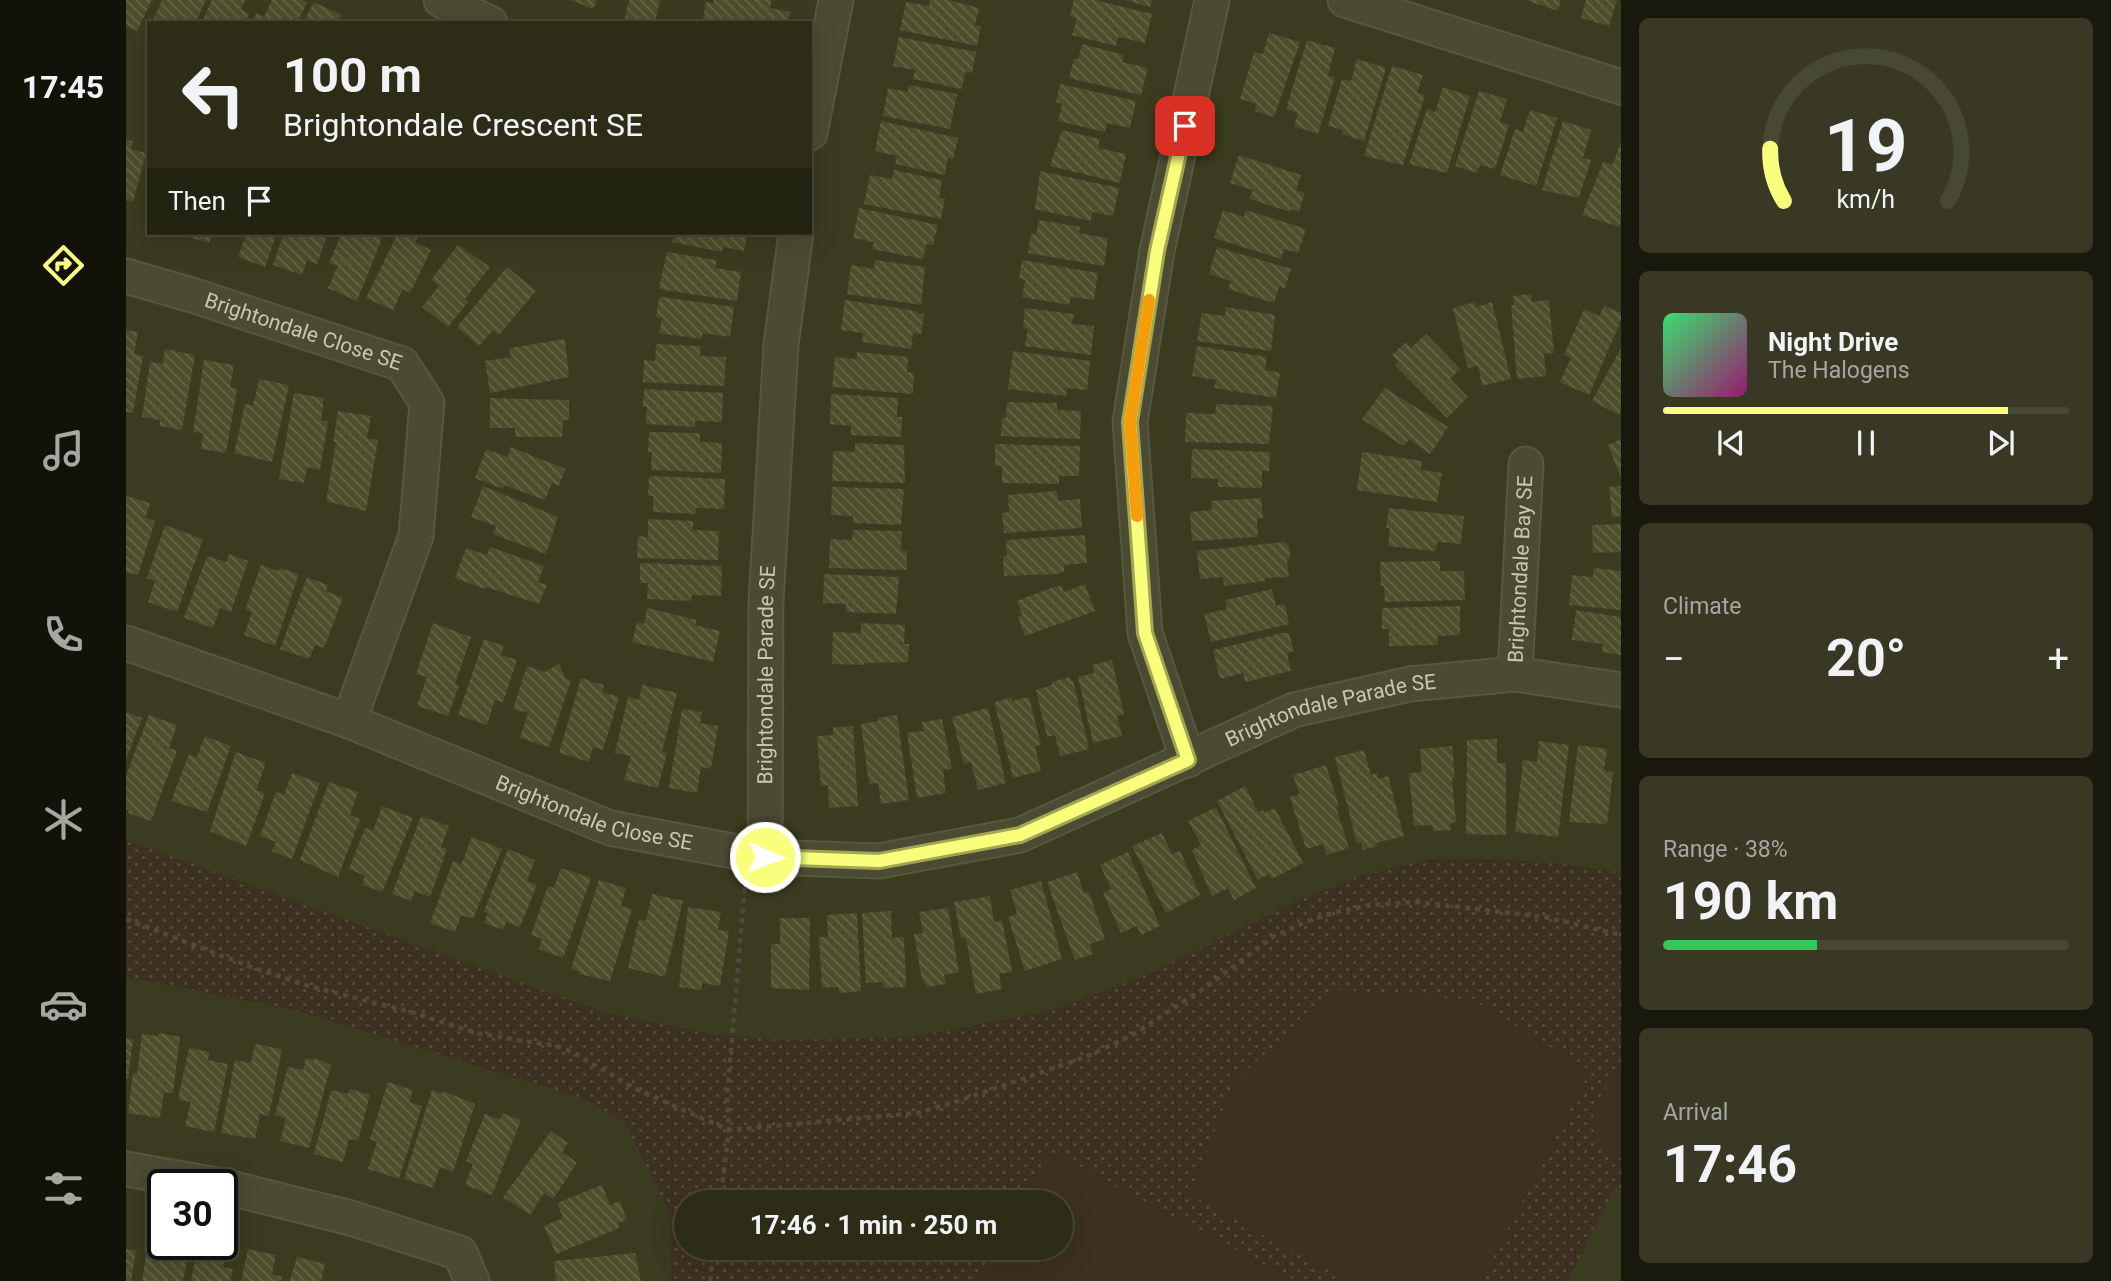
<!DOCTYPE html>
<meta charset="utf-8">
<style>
body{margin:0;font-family:Roboto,sans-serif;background:#383824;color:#f1f3f6;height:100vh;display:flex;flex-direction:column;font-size:26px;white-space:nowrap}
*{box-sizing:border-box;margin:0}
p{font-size:23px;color:#a6a7a1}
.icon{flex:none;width:38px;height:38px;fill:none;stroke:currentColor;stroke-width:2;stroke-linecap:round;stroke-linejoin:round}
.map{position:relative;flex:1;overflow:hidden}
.details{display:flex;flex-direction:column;gap:18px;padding:18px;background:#18180d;width:490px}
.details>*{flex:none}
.guide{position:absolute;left:21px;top:21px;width:665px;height:214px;border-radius:0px;box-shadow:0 7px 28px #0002,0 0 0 2px #484836;background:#2c2c17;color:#f1f3f6;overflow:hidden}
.speed{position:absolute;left:21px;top:1169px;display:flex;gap:14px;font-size:35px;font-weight:700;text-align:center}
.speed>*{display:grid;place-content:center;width:91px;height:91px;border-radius:50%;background:#2c2c17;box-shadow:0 7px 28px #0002,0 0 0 2px #484836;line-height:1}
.speed .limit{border:4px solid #111;border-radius:10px;background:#fff;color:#111}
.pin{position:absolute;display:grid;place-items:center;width:60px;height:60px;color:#fff;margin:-30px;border-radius:14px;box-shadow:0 4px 10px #0006}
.me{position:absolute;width:77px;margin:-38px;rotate:92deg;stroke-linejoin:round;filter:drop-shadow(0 0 5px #0008)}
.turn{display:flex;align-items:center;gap:24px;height:147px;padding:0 21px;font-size:32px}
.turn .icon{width:91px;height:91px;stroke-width:2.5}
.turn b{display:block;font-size:49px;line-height:60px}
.then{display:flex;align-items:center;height:66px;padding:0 21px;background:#0003;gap:14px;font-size:26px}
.big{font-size:52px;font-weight:700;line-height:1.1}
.details .widget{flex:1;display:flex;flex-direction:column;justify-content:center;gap:10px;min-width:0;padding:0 24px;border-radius:10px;background:#383824}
.details .dial{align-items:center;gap:0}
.dial svg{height:182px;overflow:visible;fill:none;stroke:#484836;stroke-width:7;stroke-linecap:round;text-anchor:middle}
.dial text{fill:#f1f3f6;stroke:none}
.song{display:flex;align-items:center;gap:21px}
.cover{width:84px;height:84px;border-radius:10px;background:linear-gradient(135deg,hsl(140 70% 55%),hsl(320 70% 35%))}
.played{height:7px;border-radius:4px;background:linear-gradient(90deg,#f9ff7c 85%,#484836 85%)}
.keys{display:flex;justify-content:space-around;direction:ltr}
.heat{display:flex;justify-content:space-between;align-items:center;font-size:38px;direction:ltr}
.charge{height:10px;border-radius:5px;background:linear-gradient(90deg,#34c759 38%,#484836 0)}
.trip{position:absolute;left:548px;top:1190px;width:399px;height:70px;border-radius:35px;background:#2c2c17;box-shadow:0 7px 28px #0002,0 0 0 2px #484836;font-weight:700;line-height:70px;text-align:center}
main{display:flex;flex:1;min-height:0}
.tab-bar{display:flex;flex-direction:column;width:126px;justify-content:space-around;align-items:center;background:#121209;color:#a6a7a1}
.tab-bar .icon{width:49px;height:49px}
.tab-bar .active{color:#f9ff7c}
.tab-bar b{font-size:32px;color:#f1f3f6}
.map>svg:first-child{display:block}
</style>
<main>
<nav class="tab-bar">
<b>17:45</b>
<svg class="icon active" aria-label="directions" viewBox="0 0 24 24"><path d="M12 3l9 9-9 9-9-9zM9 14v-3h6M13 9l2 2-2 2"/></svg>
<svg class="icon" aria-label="music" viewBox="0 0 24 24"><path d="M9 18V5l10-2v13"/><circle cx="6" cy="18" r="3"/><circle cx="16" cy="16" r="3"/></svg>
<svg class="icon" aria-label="phone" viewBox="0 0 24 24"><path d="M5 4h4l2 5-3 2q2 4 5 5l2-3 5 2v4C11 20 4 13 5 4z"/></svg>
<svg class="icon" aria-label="climate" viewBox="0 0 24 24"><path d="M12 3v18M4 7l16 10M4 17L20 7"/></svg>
<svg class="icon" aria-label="car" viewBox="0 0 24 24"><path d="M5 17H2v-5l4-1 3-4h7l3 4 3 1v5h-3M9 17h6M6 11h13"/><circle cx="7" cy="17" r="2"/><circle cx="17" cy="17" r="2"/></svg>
<svg class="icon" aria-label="filters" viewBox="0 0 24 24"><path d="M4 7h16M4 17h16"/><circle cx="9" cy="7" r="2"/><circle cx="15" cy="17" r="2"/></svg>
</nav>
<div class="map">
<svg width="1495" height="1281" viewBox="0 0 1495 1281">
<defs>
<pattern id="grass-dots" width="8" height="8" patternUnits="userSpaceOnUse" patternTransform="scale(1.75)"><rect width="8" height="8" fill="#3c3021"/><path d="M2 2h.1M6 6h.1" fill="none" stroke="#574c3f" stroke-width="1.8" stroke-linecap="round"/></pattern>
<pattern id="building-back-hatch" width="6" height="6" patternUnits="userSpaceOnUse" patternTransform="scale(1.75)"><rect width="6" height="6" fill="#4d4e2c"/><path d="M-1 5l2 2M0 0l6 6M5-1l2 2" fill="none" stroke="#656648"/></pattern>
</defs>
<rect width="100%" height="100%" fill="#3b3b1f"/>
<path fill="url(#grass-dots)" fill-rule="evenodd" d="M0 840 477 1012 591 1035 657 1040 786 1037 927 1010 1026 973 1182 896 1231 877 1304 859H1376L1436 864 1495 872V1189L1489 1187 1441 1281H545V1215L498 1122 459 1099 172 1011 0 977ZM560 1202H934V1248H560Z"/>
<path fill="#3c3021" d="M1214 990 1347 1000 1464 1071 1355 1281H1222L1064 1195 1109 1080Z
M1495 1063V1159C1479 1151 1464 1137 1467 1117 1468 1106 1489 1074 1495 1063Z
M923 1151 1170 1281H855L872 1248H934V1202H896Z"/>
<path fill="url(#building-back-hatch)" d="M0 0H26L11 31 0 25Z
M36 0H80L69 23H26Z
M86 0H119L115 9 123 14 119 23H75Z
M146 0H176L181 3 171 23H124L131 13 138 17Z
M445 0H471L467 9Z
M503 0H534L529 23 498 21Z
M588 0H646L644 8 664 12 661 23H576L580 2 587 3Z
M804 0H822L853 8 849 25 855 26 851 46 774 30 780 2 803 6Z
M948 0H969L1026 14 1019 43 992 37 990 46 946 35 951 18 944 16Z
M999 0H1026L1024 7Z
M1399 0H1435L1432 11Z
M1460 0H1491L1483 26 1455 18Z
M188 2 215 15 211 23H177Z
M1143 33 1174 42 1148 117 1129 111 1130 104 1114 99 1128 52 1137 54Z
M773 37 850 52 846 73 839 72 836 89 787 79 789 70 767 66Z
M1181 40 1209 48 1202 75 1209 77 1192 134 1168 126 1172 113 1160 109Z
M956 44 998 55 996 62 1022 68 1015 95 943 78 948 59H952Z
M1231 59 1260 68 1238 141 1216 134 1217 130 1202 126 1216 79 1225 81Z
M1266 66 1297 75 1291 93 1299 95 1277 165 1238 156Z
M934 84 1010 101 1004 128 981 123 979 132 932 121 936 104 930 102Z
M783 85 831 94 824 129 757 116 762 88 782 92Z
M1317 87 1344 96 1321 173 1283 164 1301 109 1309 112Z
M1353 91 1381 99 1374 122 1383 125 1369 169 1354 165 1351 173 1329 166Z
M1404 110 1431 118 1410 186 1374 175 1389 129 1397 132Z
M755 121 832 138 827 159 822 158 819 175 769 164 771 156 749 151Z
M1437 121 1465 130 1457 158 1465 160 1453 198 1416 190Z
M936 130 974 139 972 148 1000 154 994 183 924 166Z
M0 140 7 141 5 149 20 153 7 202 0 200Z
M1495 142V222L1493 227 1456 215 1477 162 1486 165Z
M1113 155 1175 175 1170 190 1179 193 1173 212 1165 209 1164 212 1124 199 1127 190 1104 183Z
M768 170 816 180 813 198 819 199 815 219 738 204 744 175 766 179Z
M914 171 993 188 987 216 966 212 965 221 909 209Z
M733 208 812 225 807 245 800 244 797 259 746 249 748 242 727 238Z
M1097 210 1118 217 1120 210 1180 229 1172 253 1158 249 1155 259 1088 238Z
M913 220 954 227 953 233 982 238 978 266 902 253 905 234 910 235Z
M50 233H86L83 243Z
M115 233H151L139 267 112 257 120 235Z
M158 233H202L191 264 181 260 176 275 147 265Z
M216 233H254L252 237 256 238 231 301 202 288 212 266 203 263Z
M272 233H285L292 236 289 242 305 250 284 293 277 289 267 310 240 298Z
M548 233H621L618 251 597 247 596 252 546 242Z
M332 245 364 267 339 299 342 302 322 327 296 307 313 286 305 280Z
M1091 247 1165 269 1159 288 1153 287 1148 303 1102 289 1105 281 1083 274Z
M541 252 591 260 589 268 615 272 611 301 533 289Z
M749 260 799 267 795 305 721 294 725 265 748 269Z
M896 260 972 273 968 300 945 297 943 305 896 297 899 280 893 279Z
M381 267 410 291 373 335 367 330 353 346 331 327Z
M1405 294V302L1423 300 1428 353 1418 354 1420 376 1391 379 1385 305H1388L1387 296Z
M536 297 608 307 604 337 577 333 576 339 533 333 536 318 530 317 533 298Z
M719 300 791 311V313L798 314 795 334 787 333 785 349 736 342 737 333 715 330Z
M1349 302 1350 307 1366 302 1385 379 1356 386 1352 366 1342 368 1327 308Z
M1478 306 1495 313V320L1463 395 1434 382 1445 358 1438 355 1458 309 1473 316Z
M1100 307 1149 315 1145 351 1071 341 1076 313 1099 316Z
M899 308 948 314 946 324 968 326 965 355 899 346 902 329 897 328Z
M0 330 12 332 8 354 17 356 7 413 0 412Z
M1300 334 1334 369 1324 379 1342 397 1321 418 1269 365 1272 361 1266 355 1280 342 1285 348Z
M439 339 443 377 364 393 359 361 385 357 383 348Z
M530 344 575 346 574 356 600 357 598 386 517 382 518 360 529 361Z
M1071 346 1141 357 1139 370 1154 373 1150 398 1088 388 1090 380 1066 376Z
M1495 348V411L1493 415 1466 401Z
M39 349 69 355 56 430 33 426 34 420 16 417 24 362 37 364Z
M887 351 964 361 961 390 941 388 940 396 882 389Z
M731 352 782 357 781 372 788 373 787 394 706 387 709 357 731 359Z
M78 360 108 365 104 387 111 389 100 453 75 449 77 433 67 432Z
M133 379 163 385 146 462 108 453 119 404 127 406Z
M1259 388 1322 427 1304 454 1283 439 1278 446 1274 444 1236 419Z
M518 389 597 393 596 422 569 421V427L520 424 521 407H517Z
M168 393 198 398 195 420 202 422 194 470 181 467 178 483 153 479Z
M705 394 772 398 771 417H776L775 437 725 435V426L704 424Z
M364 398 443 400V420H437L436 437H389V428H364Z
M881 402 931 403V410L955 411 954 439 875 436 876 418H880Z
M1090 404 1147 406 1143 444 1059 442 1060 413 1089 414Z
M212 411 245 416 241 438 252 440 240 511 200 501 210 442H207Z
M523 432 574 433V442L596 443 595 473 525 470 526 452H522Z
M1495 439V478L1482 445Z
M729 443 778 445 779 483 706 481 707 451 729 452Z
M869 444 954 446 953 476H933V484L876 483V466H869Z
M385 447 439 469 433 486 426 483 419 500 378 485 377 489 349 478 360 449 382 457Z
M1066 449 1144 452 1143 471H1136V488L1092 487V479L1065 478Z
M1236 452 1296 461 1295 470 1316 473 1311 502 1231 490Z
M527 476 599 479 598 509 570 508V514L527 512V496H522L523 477Z
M357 486 432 517 420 554 367 534 370 526 345 517Z
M1495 486V516L1486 517 1483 487Z
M706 487 778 489 775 525 727 523V516L705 515Z
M931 491 932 501 954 499 956 528 878 533 876 513 883 512 882 495Z
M0 496 24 503 19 518 29 521 12 575 0 572Z
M1135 498 1137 518 1131 519 1132 537 1066 541 1064 512 1086 510 1085 501Z
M1263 508 1338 516 1335 544 1311 542 1310 550 1306 551 1262 546 1264 528H1260Z
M522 519 567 521V530L593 531 592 560 511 558 512 536 522 537Z
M1495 524V552L1467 553 1466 525Z
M39 525 77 539 51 612 22 602 29 581 21 578Z
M727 530 776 531 775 551H781V570L703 568 704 539 726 540Z
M959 535 961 563 938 565V572L931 574 878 576 877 556H881L880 540Z
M1158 542 1163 546 1164 557 1161 560 1163 577 1139 578V581L1098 586 1097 577 1074 579 1071 551Z
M364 547 418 566 412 582 421 585 413 604 360 587 359 589 329 578 340 548 361 555Z
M103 554 122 561 105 612 94 608 87 628 58 618 81 556 100 562Z
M1314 561V571H1338L1339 600 1259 602 1258 586H1255L1254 562Z
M514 563 596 566 595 596 566 595 565 601 521 599 522 583H514Z
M135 565 152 571 154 568 173 574 149 646 118 635 126 612 119 610Z
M1468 568 1495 571V610L1443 605 1446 575 1467 577Z
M698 574 773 577 770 614 720 612V604L697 603Z
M181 577 202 585 200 591 217 598 198 648 189 645 183 659 154 649Z
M959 584 969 611 899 636 892 617 896 615 891 601 928 587 935 586 938 592Z
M1146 589 1150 606 1159 604 1163 624 1085 642 1078 614 1101 609 1099 600Z
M1334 606V635L1311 636 1312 645 1263 646V629H1256V608Z
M521 608 571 620 569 625 594 631 587 662 506 642 511 622 518 624Z
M1450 610 1495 617V655L1476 652 1477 644 1446 640Z
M307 623 345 637 329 684 333 685 322 716 291 706 301 677 290 674Z
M735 623 779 625 778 644H783L782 662 738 663V665L706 664 707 632 735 633Z
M1156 633H1163L1168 651 1161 653 1165 671 1119 682 1117 673 1094 679 1087 650Z
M358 639 378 646 375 655 391 660 377 702 369 700 361 725 332 715Z
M986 660 998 714 991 716 996 736 967 743 952 677 968 673 966 665Z
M433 664 440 678 445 680 423 747 394 738 402 713 387 709 401 666 418 672Z
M944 677 945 681 947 680 963 749 934 756 929 735 921 737 910 690 926 685V682Z
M455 678 478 685 476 692 493 697 477 750 467 747 463 762 433 753Z
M516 685 551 693 536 752 541 753 532 788 498 780 505 756 489 753 502 697 513 700Z
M886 697V701L903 697 915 745 909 746 915 771 887 778 869 705V702Z
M862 708 880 783 852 790 845 762 838 764 826 717Z
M556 709 576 712 574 723 592 726 585 769 575 767 571 793 543 788Z
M0 712 16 718 0 759Z
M23 715 51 725 43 748 51 751 25 821 2 813 3 810 0 809V776Z
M771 715 783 800 755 804 752 783 743 784 735 724 752 721V718Z
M816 719 826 769 817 770 820 793 791 798 781 733 797 731 796 722Z
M727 726 732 806 703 808 702 785 695 786 691 736 707 735V727Z
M79 736 105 746 81 812 45 801 63 754 71 757Z
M1371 739V763H1380V835L1340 834 1341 740Z
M1413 741 1443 745 1432 837 1389 832 1397 760 1411 762Z
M1452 745 1481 749 1478 771 1487 772 1481 824 1443 822Z
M1326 746 1329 778H1326L1330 822 1324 823 1325 830 1307 831 1306 825 1288 826 1283 773 1296 772 1294 749Z
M1238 750 1245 775 1251 773 1252 779 1262 776 1278 836 1250 843 1251 846 1237 850 1235 842 1232 843 1230 840 1209 757Z
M110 752 140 763 130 790 139 793 120 846 84 831Z
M1200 765 1213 806 1210 807 1223 848 1201 855 1197 844 1180 849 1164 797 1173 794 1167 775Z
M166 773 194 783 166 859 146 851 150 842 134 836 150 792 158 795Z
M203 782 232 792 224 815 234 819 212 877 174 860Z
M1119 786 1132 812 1137 810 1138 813 1149 808 1177 863 1146 879 1143 874 1132 880 1091 801Z
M256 806 287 818 256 892 236 885 239 876 223 869 239 828 247 831Z
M1090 807 1130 888 1108 900 1102 888 1086 896 1066 850 1075 845 1062 821Z
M295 816 323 826 315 847 321 849 304 897 289 891 285 901 266 894Z
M1036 833 1046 854 1054 851 1074 895 1040 913 1006 846Z
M346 837 376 849 347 919 335 915 329 932 304 923 327 861 335 865Z
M382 849 409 860 401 881 411 885 394 927 380 922 377 930 358 923 362 913 358 912Z
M1002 852 1034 926 1015 935 1011 926 995 933 977 893 985 889 974 865Z
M435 868 465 878 437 958 413 949 416 939 405 935 422 886 428 888Z
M951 872 958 893 963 892 979 939 964 944 967 954 949 960 921 882Z
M473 880 500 888 495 906 506 909 484 981 453 974 454 972 445 969Z
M915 881 936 959 899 971 882 917 891 914 884 890Z
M526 894 557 901 539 977 502 968 513 919 520 921Z
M864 896 868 922 876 920 886 972 873 974 876 989 850 994 840 938H835L828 902Z
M562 907 595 912 592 930 603 931 594 986 576 983 575 990 553 987Z
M822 908 833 972 818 975 820 984 800 987 798 979 796 980 788 934 797 933 793 912Z
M765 911 766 938 778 937 780 981 779 987 758 988 757 982 740 983 736 913Z
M731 913 735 991 713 993 712 987 696 988 693 937H702L701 915Z
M654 918H684L683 990 645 988V944H654Z
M32 1033 54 1037 47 1093 38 1092 34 1118 2 1113 7 1073 11 1074 16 1034 32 1036Z
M0 1038 7 1039 2 1079H0Z
M129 1044 156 1049 143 1116 134 1114 129 1139 95 1133 109 1060 125 1063Z
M63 1048 84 1052 82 1060 102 1064 88 1132 59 1126 65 1102 53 1100V1094Z
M180 1058 189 1060V1058L205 1065 183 1148 154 1141 160 1118 149 1115 162 1067 177 1070Z
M262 1082 287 1090 283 1102 296 1106 273 1179 242 1169 251 1142 244 1139Z
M224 1089 244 1095 232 1141 223 1139 217 1162 188 1154 205 1090 222 1094Z
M306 1090 316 1094 317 1091 349 1104 327 1172 314 1167 307 1188 278 1179Z
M376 1113 395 1120 366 1195 339 1185 347 1164 340 1161 359 1114 374 1120Z
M425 1131 442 1143 436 1152 451 1163 427 1199 418 1193 404 1215 377 1197Z
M476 1185 484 1205 494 1201 501 1220 492 1223 493 1228 430 1254 418 1226 437 1218 431 1203Z
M34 1227 37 1228V1244H64L57 1281H16L21 1249 29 1250Z
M96 1243 101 1244 97 1267 107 1269 104 1281H65L72 1244Z
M0 1249 10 1250 5 1281H0Z
M122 1249 150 1255 146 1274 156 1277 155 1281H115Z
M509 1253 515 1281H430L428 1261Z
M171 1257 199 1264 195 1281H164Z"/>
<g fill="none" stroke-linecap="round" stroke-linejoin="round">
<defs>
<g id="minor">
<path d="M315 0 364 23"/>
<path d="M1219 0 1495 87"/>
<path d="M684 133 710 0"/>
<path id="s1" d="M0 276 69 296 276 364 301 403 290 536 223 721"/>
<path id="s2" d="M0 643 223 721 484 828 639 857 753 861 894 835 1168 710 1284 684 1389 674 1495 690"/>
<path id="s3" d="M1389 674 1400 464"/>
<path d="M1062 760 1019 633 1004 422 1031 251 1086 0"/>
<path id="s4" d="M639 857 640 602 655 345 670 233"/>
<path d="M0 1169 91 1185"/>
<path d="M96 1186 225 1218 334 1253 346 1281"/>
</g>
</defs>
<use href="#minor" stroke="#575840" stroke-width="37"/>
<path stroke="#55483a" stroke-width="4.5" stroke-dasharray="5 5" stroke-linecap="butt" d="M0 919 125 967 183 986 285 1012 350 1033 430 1046 446 1052 512 1090 603 1130 791 1113 826 1103 960 1057 1008 1034 1080 987 1148 936 1182 921 1210 912 1244 905 1290 902 1419 917 1495 935
M594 1202 603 1130 601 1097 619 884
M584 1281 588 1248"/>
<use href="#minor" stroke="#4b4b33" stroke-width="33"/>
</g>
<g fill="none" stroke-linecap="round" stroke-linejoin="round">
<defs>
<path id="route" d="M639 857 753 861 894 835 1062 760 1019 633 1004 422 1031 251 1059 126"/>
</defs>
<use href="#route" stroke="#a2a651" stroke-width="18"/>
<use href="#route" stroke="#f9ff7c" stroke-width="12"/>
<path stroke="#f59e0b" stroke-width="12" d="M1011 516 1004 422 1023 300"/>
</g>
<g text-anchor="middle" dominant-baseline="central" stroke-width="7" stroke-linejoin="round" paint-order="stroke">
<g font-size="21" fill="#c7c8ae" stroke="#303019">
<text stroke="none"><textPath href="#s1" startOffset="186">Brightondale Close SE</textPath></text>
<text stroke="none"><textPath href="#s3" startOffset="105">Brightondale Bay SE</textPath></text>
<text stroke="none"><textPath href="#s4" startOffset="182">Brightondale Parade SE</textPath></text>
<text stroke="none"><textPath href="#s2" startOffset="1270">Brightondale Parade SE</textPath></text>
<text stroke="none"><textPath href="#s2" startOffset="499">Brightondale Close SE</textPath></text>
</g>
</g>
</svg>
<div class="speed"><div class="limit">30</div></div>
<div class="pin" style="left:1059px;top:126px;background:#d93025"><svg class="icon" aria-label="arrive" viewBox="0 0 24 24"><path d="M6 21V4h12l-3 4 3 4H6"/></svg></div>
<svg class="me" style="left:639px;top:857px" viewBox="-20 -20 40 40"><circle r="17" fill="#f9ff7c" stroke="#fff" stroke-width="3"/><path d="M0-11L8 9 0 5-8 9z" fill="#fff"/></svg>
<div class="trip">17:46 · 1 min · 250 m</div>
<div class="guide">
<div class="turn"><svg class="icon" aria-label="left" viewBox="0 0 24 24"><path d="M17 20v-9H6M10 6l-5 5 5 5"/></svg><div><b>100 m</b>Brightondale Crescent SE</div></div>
<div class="then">Then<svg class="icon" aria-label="arrive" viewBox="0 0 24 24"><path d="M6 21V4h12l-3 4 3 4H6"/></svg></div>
</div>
</div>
<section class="details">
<div class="widget dial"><svg viewBox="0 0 100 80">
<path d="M14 69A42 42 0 1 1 86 69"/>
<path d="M14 69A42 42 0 0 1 8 46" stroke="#f9ff7c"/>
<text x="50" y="56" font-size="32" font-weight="700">19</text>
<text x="50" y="72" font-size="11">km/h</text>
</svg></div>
<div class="widget">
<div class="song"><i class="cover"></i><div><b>Night Drive</b><p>The Halogens</p></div></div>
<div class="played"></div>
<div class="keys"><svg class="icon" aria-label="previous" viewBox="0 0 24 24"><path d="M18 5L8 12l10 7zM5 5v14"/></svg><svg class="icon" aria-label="pause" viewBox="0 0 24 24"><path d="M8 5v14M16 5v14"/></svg><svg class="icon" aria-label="next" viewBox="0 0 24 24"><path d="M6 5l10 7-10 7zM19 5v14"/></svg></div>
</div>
<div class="widget"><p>Climate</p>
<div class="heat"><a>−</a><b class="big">20°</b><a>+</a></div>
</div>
<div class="widget"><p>Range · 38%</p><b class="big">190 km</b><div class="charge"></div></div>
<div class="widget"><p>Arrival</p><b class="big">17:46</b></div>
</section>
</main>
